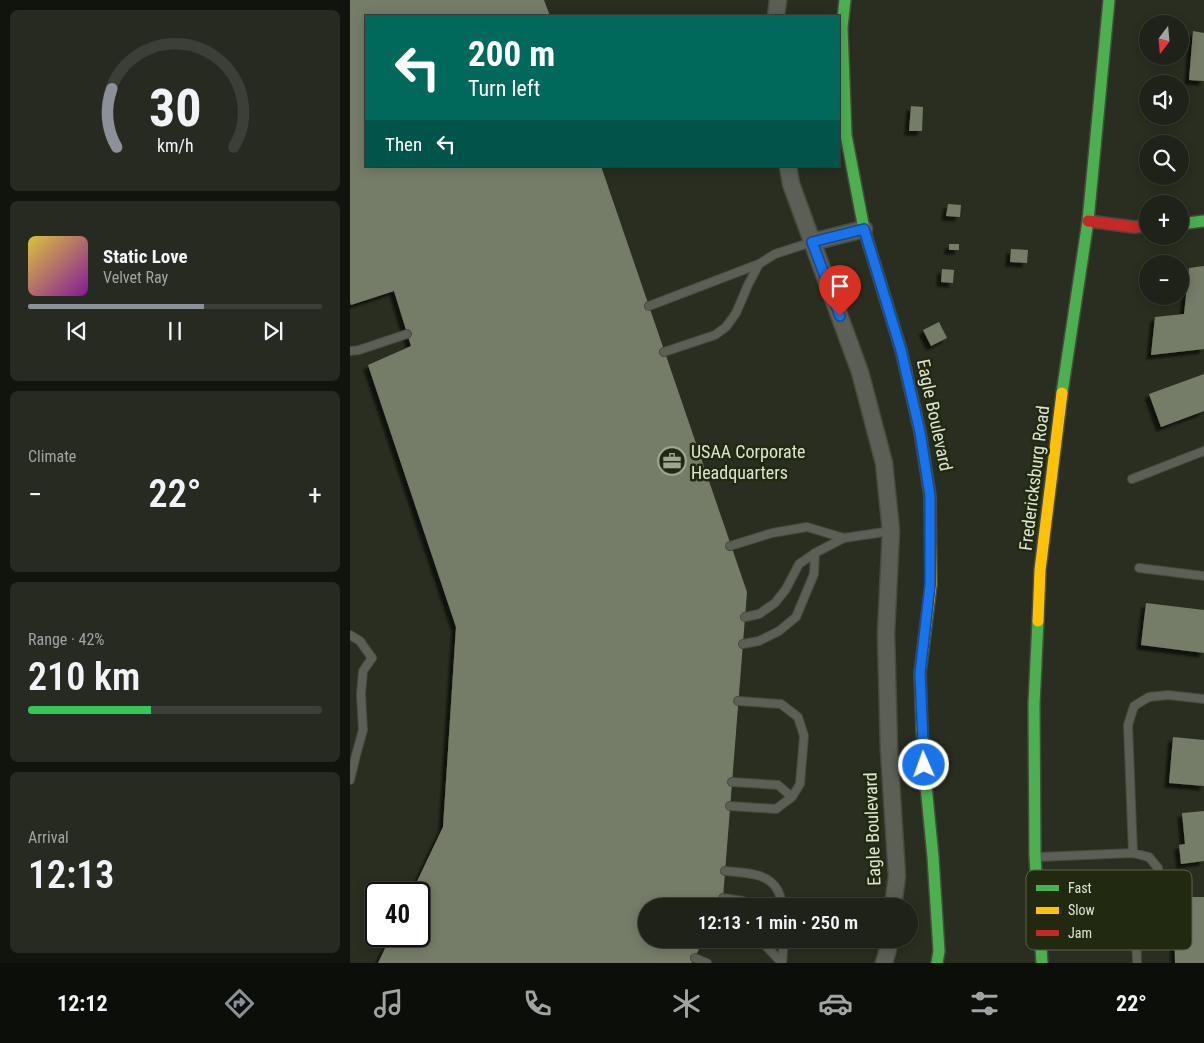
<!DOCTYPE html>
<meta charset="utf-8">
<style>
body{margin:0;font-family:"Roboto Condensed",sans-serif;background:#272a21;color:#f1f3f6;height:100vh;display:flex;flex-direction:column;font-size:19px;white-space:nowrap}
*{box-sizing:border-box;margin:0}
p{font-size:16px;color:#a1a4a2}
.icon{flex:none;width:28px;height:28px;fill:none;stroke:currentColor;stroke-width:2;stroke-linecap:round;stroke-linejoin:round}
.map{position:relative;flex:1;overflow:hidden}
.sheet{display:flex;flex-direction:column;gap:10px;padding:10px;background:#11130d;width:350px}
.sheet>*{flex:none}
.top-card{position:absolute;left:15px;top:15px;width:475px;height:152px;border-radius:0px;box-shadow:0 2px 12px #0003,0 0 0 1px #3c3f37;background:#00695c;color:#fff;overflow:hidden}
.needle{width:32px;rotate:196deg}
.controls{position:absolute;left:789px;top:15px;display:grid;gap:10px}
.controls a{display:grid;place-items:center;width:50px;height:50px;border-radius:50%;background:#1f2218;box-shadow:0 2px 12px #0003,0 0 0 1px #3c3f37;font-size:25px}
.speed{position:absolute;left:15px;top:882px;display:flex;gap:10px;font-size:25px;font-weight:700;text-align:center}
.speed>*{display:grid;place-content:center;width:65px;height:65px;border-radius:50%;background:#1f2218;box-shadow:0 2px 12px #0003,0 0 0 1px #3c3f37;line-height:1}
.speed .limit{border:2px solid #111;border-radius:8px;background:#fff;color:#111}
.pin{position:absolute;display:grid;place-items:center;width:42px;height:42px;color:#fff;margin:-51px -21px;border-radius:50% 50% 50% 0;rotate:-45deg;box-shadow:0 0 5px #0007}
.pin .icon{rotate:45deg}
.me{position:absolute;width:55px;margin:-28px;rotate:358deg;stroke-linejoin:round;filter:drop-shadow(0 0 4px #0008)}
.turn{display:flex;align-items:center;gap:18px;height:105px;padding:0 20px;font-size:22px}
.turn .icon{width:65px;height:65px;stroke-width:2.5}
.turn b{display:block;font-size:35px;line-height:42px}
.then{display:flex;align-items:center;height:48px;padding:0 20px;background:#0003;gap:10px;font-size:19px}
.big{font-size:38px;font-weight:600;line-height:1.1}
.sheet .card{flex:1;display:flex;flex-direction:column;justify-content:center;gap:8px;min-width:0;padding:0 18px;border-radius:8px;background:#272a21}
.sheet .dial{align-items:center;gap:0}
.dial svg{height:130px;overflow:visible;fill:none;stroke:#3c3f37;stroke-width:7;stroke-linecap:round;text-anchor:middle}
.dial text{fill:#f1f3f6;stroke:none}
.song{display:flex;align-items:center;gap:15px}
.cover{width:60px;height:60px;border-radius:8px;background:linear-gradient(135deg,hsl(50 70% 55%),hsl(290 70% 35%))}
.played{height:5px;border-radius:2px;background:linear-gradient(90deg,#8c9099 60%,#3c3f37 60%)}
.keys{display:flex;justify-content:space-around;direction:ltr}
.heat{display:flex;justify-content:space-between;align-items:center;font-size:28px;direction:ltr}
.charge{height:8px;border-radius:4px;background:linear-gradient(90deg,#34c759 42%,#3c3f37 0)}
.trip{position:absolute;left:288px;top:898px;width:280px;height:50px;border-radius:25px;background:#1f2218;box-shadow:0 2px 12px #0003,0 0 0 1px #3c3f37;font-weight:600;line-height:50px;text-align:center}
.tab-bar{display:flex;height:80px;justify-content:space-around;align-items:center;background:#0c0e0a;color:#a1a4a2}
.tab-bar .icon{width:35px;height:35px}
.tab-bar .current{color:#8c9099}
.tab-bar b{font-size:22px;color:#f1f3f6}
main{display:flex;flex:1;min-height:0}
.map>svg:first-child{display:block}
</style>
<main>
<section class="sheet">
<div class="card dial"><svg viewBox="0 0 100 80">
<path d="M14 69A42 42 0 1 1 86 69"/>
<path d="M14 69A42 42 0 0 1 11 33" stroke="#8c9099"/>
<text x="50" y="56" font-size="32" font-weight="700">30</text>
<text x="50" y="72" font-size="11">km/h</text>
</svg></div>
<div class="card">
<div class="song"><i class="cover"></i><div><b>Static Love</b><p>Velvet Ray</p></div></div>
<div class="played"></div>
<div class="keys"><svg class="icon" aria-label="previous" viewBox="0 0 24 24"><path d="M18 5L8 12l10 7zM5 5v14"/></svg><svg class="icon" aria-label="pause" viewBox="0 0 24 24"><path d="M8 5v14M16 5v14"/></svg><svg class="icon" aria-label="next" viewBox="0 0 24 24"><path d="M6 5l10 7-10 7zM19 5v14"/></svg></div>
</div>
<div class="card"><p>Climate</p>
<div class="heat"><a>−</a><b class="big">22°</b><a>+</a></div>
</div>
<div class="card"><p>Range · 42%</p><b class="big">210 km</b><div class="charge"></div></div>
<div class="card"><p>Arrival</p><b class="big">12:13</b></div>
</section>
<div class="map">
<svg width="854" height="963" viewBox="0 0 854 963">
<defs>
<filter id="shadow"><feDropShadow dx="-4.5" dy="4.5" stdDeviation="1" flood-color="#0009"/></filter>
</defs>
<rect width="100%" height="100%" fill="#292e20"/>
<path fill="#757d69" filter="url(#shadow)" d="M0 0H194L200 16H16V166H251L397 592 373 898 369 906H296V939H354L342 963H28L41 936H69V894H61L93 827 106 627 18 365 61 346 44 291 1 305 0 302Z
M843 31 854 33V81L839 80Z
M561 106 573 107 572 131H559Z
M598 204 611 205 610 217 596 216Z
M599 244H609V250H599Z
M661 249 678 250 677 263 660 262Z
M854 266V349L801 355 805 317 834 314 839 268Z
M592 269 604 270 603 283 591 282Z
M589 322 597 338 581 346 573 330Z
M854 374V411L811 427 799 394Z
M796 603 854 610V653L791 645Z
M823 737 854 740V786L819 783Z
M854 811V861L831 864 829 845 835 844 832 813Z
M824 897H854V963H825Z"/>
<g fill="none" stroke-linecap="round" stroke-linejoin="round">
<defs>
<path id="lane" d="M299 306 409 264 425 254 462 242
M0 351 9 350 57 334
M314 352 365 335 376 327 386 313 398 285 409 264
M782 479 854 451
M380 546 422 533 457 527 494 538
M789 568 854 576
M395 617 409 614 425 603 436 589 449 564 465 553 494 538 541 531
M0 635 10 641 22 658 13 671 11 694 13 730 6 755 0 780
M393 644 409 641 429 631 446 617 464 574 465 553
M382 782 428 785 442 797
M380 806 426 809 442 797 450 784 454 736 448 717 431 704 388 701
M783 853 778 725 784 706 799 697 818 695 854 699
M689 857 783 853 799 857 808 868V880L802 892 785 897 691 898
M375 871C394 873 419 872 428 891 430 896 432 900 433 906
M785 897 787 963
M373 898 393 901 399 906
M414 939 416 946 432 963
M345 958 357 963
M432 963 434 939"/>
<path id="street" d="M426 16 428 0
M438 166 441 184 510 372 534 463 541 531 536 633 539 750 547 876 543 906
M462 242 514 229
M534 963 538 949 540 939"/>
<path id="fast" d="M495 0 492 28 496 135 514 229 551 350 564 406
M830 224 854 221
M712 393 738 221 759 0
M688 621 684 704 685 857 692 963
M572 730 574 765 583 857 589 951 587 963"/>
<path id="slow" d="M564 406 570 432 580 496 581 585 570 673 572 730
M688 621 690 570 712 393"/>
<path id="jam" d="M738 221 784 227 798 226"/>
</defs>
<use href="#lane" stroke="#474b3e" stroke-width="10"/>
<use href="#street" stroke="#474b3e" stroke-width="19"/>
<use href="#fast" stroke="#474b3e" stroke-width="14"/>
<use href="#slow" stroke="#474b3e" stroke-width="14"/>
<use href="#jam" stroke="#474b3e" stroke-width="14"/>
<use href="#lane" stroke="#5b5f55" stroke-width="8"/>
<use href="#street" stroke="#5b5f55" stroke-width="16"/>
<use href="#fast" stroke="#4caf50" stroke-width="11"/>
<use href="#slow" stroke="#ffc107" stroke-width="11"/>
<use href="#jam" stroke="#c62828" stroke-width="11"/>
</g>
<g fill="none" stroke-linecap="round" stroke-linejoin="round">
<defs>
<path id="route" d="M490 316 462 242 514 229 551 350 570 432 580 496V585L570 673 574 765"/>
</defs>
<use href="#route" stroke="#114b97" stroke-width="12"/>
<use href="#route" stroke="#1a73e8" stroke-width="9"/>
</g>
<defs>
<symbol id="office-ring" viewBox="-11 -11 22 22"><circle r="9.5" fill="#212a10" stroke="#9fa595" stroke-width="1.5"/><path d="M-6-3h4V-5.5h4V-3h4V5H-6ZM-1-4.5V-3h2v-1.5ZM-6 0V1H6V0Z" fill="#9fa595"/></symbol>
</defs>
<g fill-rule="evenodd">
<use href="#office-ring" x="306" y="445" width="32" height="32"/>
</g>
<g text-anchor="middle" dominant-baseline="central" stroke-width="5" stroke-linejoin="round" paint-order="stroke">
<g font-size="18" fill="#dee5d4" stroke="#212a10">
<text transform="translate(585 415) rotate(78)">Eagle Boulevard</text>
<text transform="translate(684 478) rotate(-83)">Fredericksburg Road</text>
<text transform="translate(522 829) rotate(-92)">Eagle Boulevard</text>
</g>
<g font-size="18" fill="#dee5d4" stroke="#212a10" text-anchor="start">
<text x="341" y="451">USAA Corporate<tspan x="341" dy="21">Headquarters</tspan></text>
</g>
</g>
<rect x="676" y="870" width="166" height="80" rx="8" fill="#212a10" stroke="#5a624b" stroke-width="1"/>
<rect x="686" y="885" width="23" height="6" fill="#4caf50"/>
<rect x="686" y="907" width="23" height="7" fill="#ffc107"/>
<rect x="686" y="930" width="23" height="6" fill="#c62828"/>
<g font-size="14" fill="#dee5d4">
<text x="718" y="893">Fast</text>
<text x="718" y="915">Slow</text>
<text x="718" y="938">Jam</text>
</g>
</svg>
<div class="controls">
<a><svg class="needle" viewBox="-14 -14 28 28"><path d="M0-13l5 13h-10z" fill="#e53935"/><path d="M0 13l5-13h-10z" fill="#a1a4a2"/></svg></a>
<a><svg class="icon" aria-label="sound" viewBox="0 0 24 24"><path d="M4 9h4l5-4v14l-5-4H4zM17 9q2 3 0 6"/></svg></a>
<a><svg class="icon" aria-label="search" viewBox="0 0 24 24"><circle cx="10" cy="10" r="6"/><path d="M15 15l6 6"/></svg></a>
<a>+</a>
<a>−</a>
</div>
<div class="speed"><div class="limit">40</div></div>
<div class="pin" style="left:490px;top:316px;background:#d93025"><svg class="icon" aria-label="arrive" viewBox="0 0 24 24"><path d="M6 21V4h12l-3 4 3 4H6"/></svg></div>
<svg class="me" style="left:574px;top:765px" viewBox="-20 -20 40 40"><circle r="17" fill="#1a73e8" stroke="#fff" stroke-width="3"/><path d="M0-11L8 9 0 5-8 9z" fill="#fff"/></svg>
<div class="trip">12:13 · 1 min · 250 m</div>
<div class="top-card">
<div class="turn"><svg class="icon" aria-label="left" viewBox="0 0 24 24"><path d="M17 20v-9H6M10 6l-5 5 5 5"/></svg><div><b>200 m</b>Turn left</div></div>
<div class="then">Then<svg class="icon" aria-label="left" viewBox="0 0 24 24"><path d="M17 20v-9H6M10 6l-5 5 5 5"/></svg></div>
</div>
</div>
</main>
<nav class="tab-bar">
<b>12:12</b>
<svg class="icon current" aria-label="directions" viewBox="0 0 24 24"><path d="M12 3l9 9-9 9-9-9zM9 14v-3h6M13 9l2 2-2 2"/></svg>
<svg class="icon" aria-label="music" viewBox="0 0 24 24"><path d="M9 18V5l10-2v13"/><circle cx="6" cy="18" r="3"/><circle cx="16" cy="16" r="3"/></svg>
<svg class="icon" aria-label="phone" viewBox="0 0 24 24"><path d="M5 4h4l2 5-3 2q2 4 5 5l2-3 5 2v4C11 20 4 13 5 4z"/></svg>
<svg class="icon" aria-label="climate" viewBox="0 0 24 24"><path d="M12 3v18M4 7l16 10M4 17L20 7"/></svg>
<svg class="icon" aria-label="car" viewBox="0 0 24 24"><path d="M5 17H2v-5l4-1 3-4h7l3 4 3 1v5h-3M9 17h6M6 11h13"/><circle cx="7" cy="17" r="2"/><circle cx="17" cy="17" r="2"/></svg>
<svg class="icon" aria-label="filters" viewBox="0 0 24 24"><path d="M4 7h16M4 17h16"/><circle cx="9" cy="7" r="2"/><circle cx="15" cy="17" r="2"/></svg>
<b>22°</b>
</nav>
